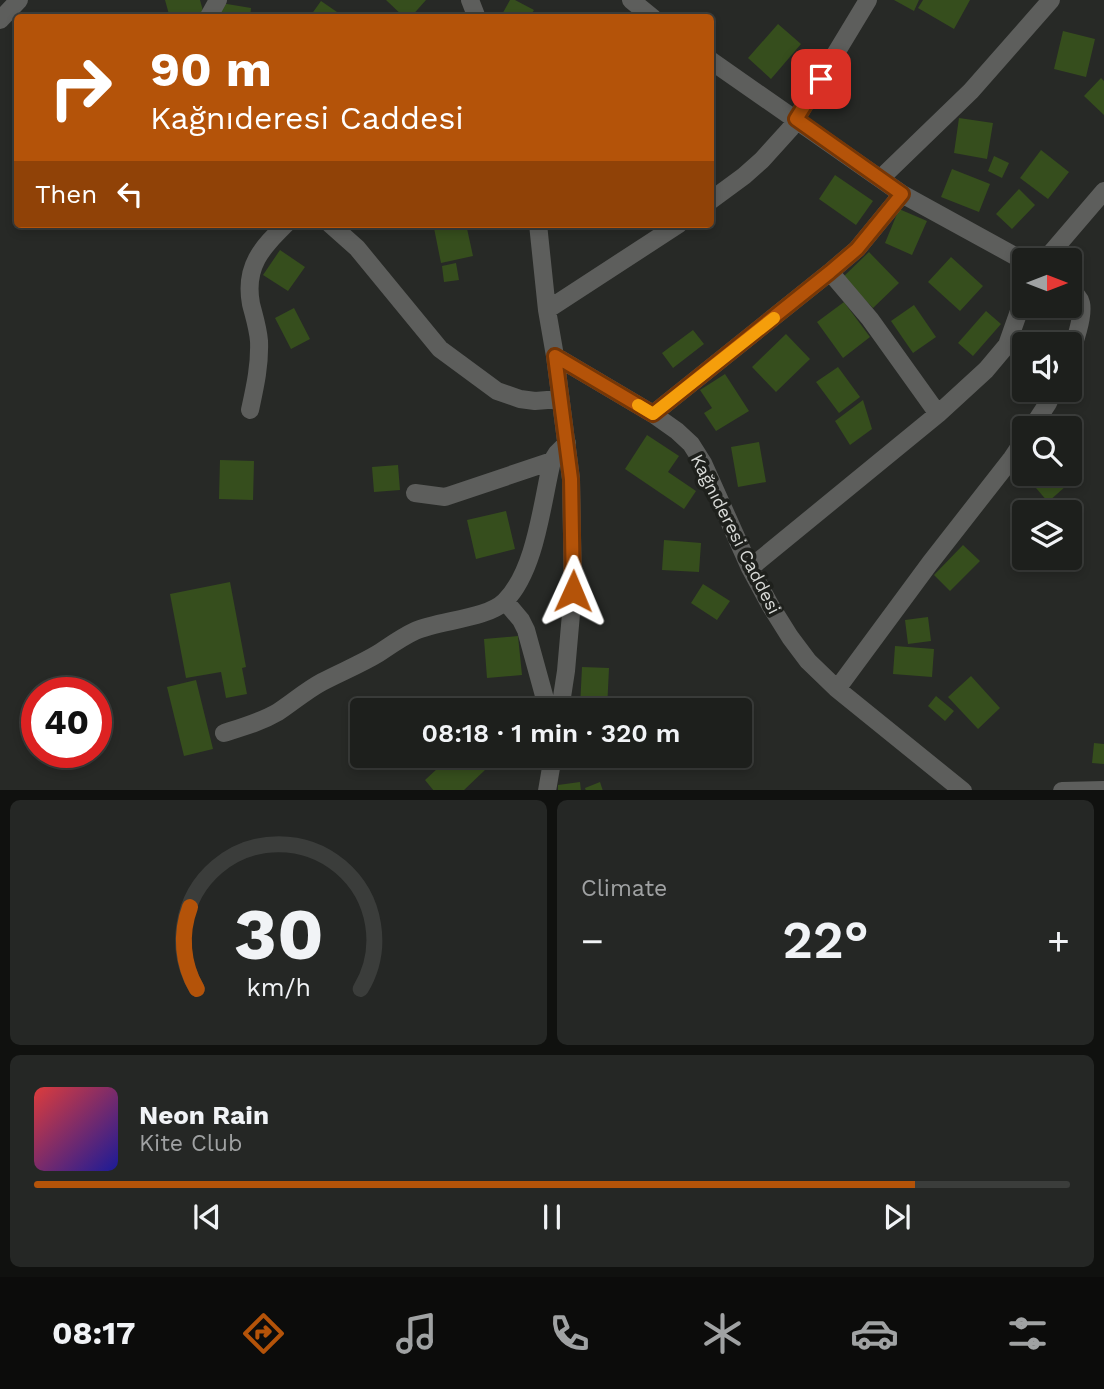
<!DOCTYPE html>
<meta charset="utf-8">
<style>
body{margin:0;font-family:"Work Sans",sans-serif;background:#252725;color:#f1f3f6;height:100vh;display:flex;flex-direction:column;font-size:26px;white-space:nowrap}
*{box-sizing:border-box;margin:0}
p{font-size:23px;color:#a0a2a3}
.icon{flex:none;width:38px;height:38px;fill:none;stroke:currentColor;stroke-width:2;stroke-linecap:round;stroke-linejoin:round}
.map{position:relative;height:790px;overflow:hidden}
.details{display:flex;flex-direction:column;gap:10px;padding:10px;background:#10110f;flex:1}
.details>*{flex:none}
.guide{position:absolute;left:14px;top:14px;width:700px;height:214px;border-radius:7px;box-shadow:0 4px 10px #0003,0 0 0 2px #3b3d3b;background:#b45309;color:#fff;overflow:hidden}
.needle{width:46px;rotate:90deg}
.tools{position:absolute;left:1012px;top:248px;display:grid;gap:14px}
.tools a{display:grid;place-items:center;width:70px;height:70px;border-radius:7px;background:#1d1f1c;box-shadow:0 4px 10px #0003,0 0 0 2px #3b3d3b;font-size:35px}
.speed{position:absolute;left:21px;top:677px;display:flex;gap:14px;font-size:35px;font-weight:700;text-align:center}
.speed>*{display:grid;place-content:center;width:91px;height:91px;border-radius:50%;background:#1d1f1c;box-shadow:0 4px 10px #0003,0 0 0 2px #3b3d3b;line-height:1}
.speed .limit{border:10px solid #d22;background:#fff;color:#111}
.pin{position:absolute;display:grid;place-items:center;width:60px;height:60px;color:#fff;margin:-30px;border-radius:14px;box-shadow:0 4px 10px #0006}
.me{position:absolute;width:77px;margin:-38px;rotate:1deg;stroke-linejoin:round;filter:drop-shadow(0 0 5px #0008)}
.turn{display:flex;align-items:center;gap:24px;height:147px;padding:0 21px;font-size:32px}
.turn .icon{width:91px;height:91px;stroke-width:2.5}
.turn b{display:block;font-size:49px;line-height:60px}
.then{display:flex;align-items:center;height:66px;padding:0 21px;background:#0003;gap:14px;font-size:26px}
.big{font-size:52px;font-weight:600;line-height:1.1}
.details .widget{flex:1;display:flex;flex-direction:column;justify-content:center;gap:10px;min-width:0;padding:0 24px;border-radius:10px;background:#252725}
.details .dial{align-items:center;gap:0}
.dial svg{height:182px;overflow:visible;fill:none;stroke:#3b3d3b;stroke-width:7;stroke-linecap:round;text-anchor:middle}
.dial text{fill:#f1f3f6;stroke:none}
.song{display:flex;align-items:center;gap:21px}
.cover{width:84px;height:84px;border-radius:10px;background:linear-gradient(135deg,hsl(0 70% 55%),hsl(240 70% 35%))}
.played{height:7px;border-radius:4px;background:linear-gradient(90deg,#b45309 85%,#3b3d3b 85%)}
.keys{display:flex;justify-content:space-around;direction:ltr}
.heat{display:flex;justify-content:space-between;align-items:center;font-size:38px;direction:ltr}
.details .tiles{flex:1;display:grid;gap:10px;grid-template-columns:1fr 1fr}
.widget:last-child{grid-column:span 2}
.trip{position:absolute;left:350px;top:698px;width:402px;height:70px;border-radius:7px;background:#1d1f1c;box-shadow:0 4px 10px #0003,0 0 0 2px #3b3d3b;font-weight:600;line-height:70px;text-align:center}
.tabs{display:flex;height:112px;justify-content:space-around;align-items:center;background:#0c0c0b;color:#a0a2a3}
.tabs .icon{width:49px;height:49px}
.tabs .active{color:#b45309}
.tabs b{font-size:32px;color:#f1f3f6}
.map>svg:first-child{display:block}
</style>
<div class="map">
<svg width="1104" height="791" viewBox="0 0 1104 791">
<rect width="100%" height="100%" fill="#272926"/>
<path fill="#364e1d" d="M165 0H200L205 18H170Z
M386 0H426L410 18H405Z
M510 0H515L534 10 529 18H500Z
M894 0H919L914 11Z
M923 0H970L954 29 918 8Z
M321 1 337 12 333 18H314L311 15Z
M221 3 251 8 250 18H218Z
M778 24 801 44 771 79 748 58Z
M1063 31 1095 39 1086 77 1054 69Z
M1101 78 1104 81V115L1084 96Z
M959 118 993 123 987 159 954 153Z
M1041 150 1069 172 1048 199 1020 178Z
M994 156 1009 163 1002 178 988 171Z
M952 169 990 184 979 212 941 197Z
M835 175 873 201 856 225 819 199Z
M1019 189 1035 205 1012 229 996 214Z
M899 209 927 221 912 255 885 243Z
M451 224H466L473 256 441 263 434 228Z
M280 250 305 267 288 291 263 275Z
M869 252 899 283 873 308 843 277Z
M951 257 983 286 960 311 928 282Z
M456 263 459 280 444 282 442 266Z
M844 302 870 337 843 358 817 322Z
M914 305 936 337 913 353 891 321Z
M294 308 310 339 291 349 275 318Z
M986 311 1001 324 973 356 958 343Z
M693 330 704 344 673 368 662 353Z
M786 334 810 359 776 392 752 367Z
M838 367 860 397 839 413 816 382Z
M725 374 749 411 716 431 704 413 712 408 700 390Z
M863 400 872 429 850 445 835 421Z
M647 435 679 456 668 472 696 491 684 509 625 469Z
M759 442 766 482 738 487 731 447Z
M220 460 254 461 253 500 219 499Z
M398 465 400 490 374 492 372 467Z
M1069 472 1075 478 1048 502 1030 481 1038 474H1069Z
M506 511 515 549 476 559 467 520Z
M664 540 701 543 699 572 662 570Z
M963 545 980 561 950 591 934 575Z
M230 582 246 667 242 668 247 694 226 698 221 672 186 678 170 594Z
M703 584 730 601 717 620 691 603Z
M928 617 931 641 908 644 905 620Z
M518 636 522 675 487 678 484 639Z
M895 646 934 649 932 677 893 674Z
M582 667 609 668 607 709 580 707Z
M971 676 1000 708 978 729 948 697Z
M196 680 213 749 184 756 167 687Z
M936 696 954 711 945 721 928 706Z
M1094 743 1104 744V764L1092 763Z
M451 756H474L486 769 463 791H434L425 780Z
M580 782 581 791H558V785Z
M600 782 603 791H586L585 788Z"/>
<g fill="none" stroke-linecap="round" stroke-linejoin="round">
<path stroke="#5d5e5c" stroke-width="18" d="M470 0 477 18
M631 0 653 18
M208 18 218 0
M0 20 19 0
M710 60 902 194 1024 261
M881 178 971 91 1051 0
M710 201 744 176 762 160 790 129 868 0
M330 224 357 248 440 349 497 391 520 399 535 401 560 399
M538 224 547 310 555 356 571 479 573 591 566 671 560 710
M1044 261 1104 191
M830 272 870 319 938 414
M1069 290C1074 293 1080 297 1081 303 1084 316 1074 345 1069 356
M547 310 679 224
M555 356 653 414 677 431 691 444 703 463 750 568 770 605 790 637 808 661 837 689 963 791
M250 410C255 387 260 365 259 341 258 328 254 316 251 304 244 266 262 248 286 224
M653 414 830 272 857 249 902 194
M1031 429 1048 403 1054 390
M415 493 445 497 552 461
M750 568 938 414 986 370 1007 345 1024 297
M505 601 521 620 526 630 548 710
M837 689 930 563 1012 458 1024 440
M224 733C243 727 261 722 278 712 293 702 307 690 322 682 341 672 361 664 379 653 391 645 402 637 415 631 440 620 487 619 505 601 536 570 542 502 552 461L557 453 567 443
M547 791 553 756
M1062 791 1104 790"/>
</g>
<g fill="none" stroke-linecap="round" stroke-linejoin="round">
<defs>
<path id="route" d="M573 591 571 479 555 356 653 414 830 272 857 249 902 194 796 119 821 79"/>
</defs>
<use href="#route" stroke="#753606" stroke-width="18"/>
<use href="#route" stroke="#b45309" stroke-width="12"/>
<path stroke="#f59e0b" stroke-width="12" d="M638 405 653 414 774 318"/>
</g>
<g text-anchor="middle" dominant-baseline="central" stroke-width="7" stroke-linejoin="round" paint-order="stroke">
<g font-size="18" fill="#d8dad7" stroke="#1e201c">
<text transform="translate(736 534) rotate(63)">Kağnıderesi Caddesi</text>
</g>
</g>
</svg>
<div class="tools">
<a><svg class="needle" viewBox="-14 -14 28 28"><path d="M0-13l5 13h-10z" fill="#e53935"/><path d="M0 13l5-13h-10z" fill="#a0a2a3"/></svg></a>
<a><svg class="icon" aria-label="sound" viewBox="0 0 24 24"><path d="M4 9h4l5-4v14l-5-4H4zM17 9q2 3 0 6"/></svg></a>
<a><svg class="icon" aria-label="search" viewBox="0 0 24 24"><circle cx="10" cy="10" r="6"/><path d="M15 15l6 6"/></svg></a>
<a><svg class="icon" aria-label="layers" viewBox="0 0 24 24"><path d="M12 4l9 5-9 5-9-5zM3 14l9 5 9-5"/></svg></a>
</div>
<div class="speed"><div class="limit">40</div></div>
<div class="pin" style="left:821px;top:79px;background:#d93025"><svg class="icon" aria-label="arrive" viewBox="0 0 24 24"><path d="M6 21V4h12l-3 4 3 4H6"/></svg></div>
<svg class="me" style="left:573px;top:591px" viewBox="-20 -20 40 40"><path d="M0-17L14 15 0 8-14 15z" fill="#b45309" stroke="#fff" stroke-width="4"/></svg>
<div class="trip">08:18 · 1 min · 320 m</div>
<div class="guide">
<div class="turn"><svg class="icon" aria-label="right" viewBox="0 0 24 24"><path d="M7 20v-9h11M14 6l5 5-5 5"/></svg><div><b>90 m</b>Kağnıderesi Caddesi</div></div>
<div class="then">Then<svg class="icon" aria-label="left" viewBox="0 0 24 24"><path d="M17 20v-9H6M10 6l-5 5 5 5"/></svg></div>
</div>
</div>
<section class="details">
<div class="tiles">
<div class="widget dial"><svg viewBox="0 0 100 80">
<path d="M14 69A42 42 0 1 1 86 69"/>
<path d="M14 69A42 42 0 0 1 11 33" stroke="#b45309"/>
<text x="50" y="56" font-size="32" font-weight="700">30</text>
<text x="50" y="72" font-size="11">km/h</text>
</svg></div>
<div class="widget"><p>Climate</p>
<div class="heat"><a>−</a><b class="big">22°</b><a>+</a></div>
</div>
<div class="widget">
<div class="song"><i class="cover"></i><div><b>Neon Rain</b><p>Kite Club</p></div></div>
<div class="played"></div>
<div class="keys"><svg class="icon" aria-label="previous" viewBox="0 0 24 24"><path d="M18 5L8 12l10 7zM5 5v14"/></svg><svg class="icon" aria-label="pause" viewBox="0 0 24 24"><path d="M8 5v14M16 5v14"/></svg><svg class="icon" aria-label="next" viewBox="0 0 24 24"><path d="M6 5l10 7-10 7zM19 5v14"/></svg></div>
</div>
</div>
</section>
<nav class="tabs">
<b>08:17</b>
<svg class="icon active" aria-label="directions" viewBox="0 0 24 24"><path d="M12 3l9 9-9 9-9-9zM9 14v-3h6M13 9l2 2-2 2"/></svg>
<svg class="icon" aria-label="music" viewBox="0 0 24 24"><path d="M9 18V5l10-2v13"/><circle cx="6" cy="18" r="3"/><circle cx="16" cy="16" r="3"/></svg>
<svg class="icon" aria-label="phone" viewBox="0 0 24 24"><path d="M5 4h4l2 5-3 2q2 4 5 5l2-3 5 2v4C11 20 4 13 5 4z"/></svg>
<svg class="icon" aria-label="climate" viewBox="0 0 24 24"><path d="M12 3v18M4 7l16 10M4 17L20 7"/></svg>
<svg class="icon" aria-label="car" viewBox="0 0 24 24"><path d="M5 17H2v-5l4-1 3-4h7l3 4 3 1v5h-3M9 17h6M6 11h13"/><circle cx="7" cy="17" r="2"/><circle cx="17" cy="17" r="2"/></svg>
<svg class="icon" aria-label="filters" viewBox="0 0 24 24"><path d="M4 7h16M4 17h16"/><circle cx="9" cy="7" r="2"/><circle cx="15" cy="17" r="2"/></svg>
</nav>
